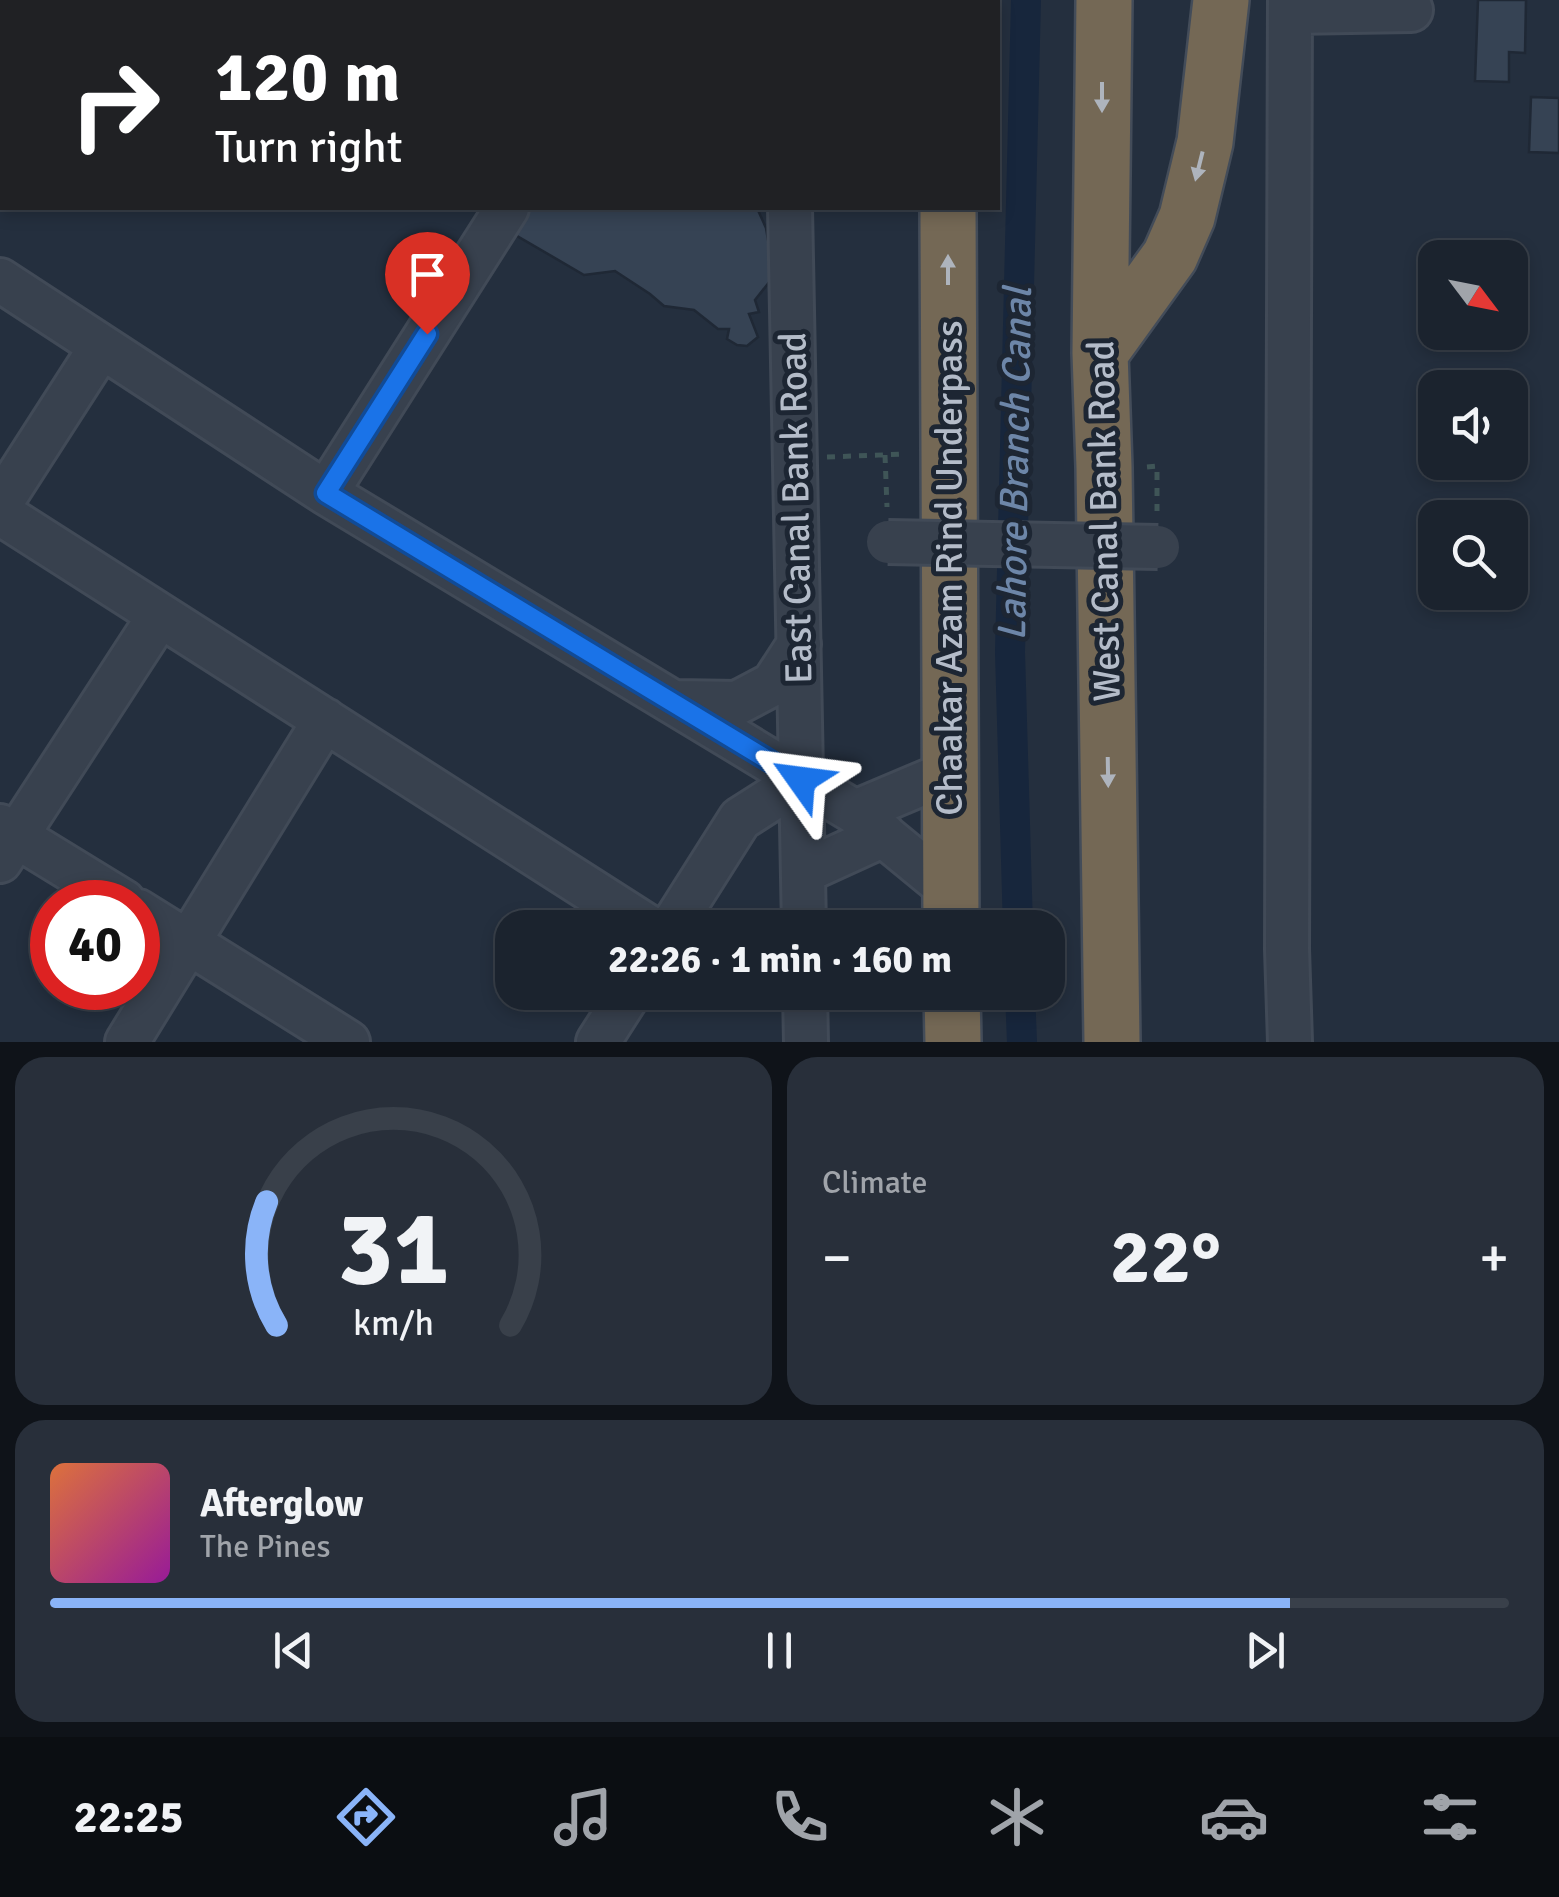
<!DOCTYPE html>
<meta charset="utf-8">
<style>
body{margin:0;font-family:Signika,sans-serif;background:#282f3a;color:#f1f3f6;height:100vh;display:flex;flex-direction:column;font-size:38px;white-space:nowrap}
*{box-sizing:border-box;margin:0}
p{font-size:32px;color:#a0a4aa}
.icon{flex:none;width:55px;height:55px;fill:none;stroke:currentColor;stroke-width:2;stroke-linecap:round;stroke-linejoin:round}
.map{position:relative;height:1042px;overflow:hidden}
.side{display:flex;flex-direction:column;gap:15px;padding:15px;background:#0f1319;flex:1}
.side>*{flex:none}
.guide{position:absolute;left:0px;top:0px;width:1000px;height:210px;box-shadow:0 5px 15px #0003,0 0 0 2px #39404a;background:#202124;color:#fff;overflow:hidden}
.needle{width:65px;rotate:122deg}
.tools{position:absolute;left:1418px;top:240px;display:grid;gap:20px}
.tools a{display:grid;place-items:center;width:110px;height:110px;border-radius:20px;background:#1b232e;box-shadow:0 5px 15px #0003,0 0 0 2px #39404a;font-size:50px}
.speed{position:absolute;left:30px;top:880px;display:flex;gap:20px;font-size:50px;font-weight:700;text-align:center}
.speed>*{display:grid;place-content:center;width:130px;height:130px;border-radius:50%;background:#1b232e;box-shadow:0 5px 15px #0003,0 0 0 2px #39404a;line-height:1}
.speed .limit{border:15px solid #d22;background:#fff;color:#111}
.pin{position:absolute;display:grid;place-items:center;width:85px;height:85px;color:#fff;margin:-102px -42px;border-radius:50% 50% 50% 0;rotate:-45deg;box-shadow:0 0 10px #0007}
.pin .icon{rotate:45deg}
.me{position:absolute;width:110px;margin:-55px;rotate:301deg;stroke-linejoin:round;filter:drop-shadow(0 0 8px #0008)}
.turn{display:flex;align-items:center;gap:35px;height:210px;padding:0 50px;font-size:45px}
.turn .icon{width:130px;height:130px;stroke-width:2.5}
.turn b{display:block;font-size:70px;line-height:85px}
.big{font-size:75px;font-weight:800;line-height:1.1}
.side .tile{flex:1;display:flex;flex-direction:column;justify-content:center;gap:15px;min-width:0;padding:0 35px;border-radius:30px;background:#282f3a}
.side .dial{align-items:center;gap:0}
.dial svg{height:260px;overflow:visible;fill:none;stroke:#39404a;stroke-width:7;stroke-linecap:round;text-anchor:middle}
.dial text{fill:#f1f3f6;stroke:none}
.song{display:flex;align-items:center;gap:30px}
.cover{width:120px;height:120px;border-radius:15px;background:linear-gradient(135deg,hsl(20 70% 55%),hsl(300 70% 35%))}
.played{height:10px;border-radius:5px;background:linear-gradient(90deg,#8ab4f8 85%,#39404a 85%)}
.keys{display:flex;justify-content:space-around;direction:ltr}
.heat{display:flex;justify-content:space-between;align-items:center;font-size:55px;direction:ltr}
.side .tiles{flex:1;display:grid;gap:15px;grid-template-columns:1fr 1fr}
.tile:last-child{grid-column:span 2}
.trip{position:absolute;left:495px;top:910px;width:570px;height:100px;border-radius:30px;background:#1b232e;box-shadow:0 5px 15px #0003,0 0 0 2px #39404a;font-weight:800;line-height:100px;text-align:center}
.tabs{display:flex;height:160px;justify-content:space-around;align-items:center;background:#0b0e12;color:#a0a4aa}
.tabs .icon{width:70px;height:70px}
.tabs .on{color:#8ab4f8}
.tabs b{font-size:45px;color:#f1f3f6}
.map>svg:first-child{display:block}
</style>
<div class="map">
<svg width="1559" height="1042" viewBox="0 0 1559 1042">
<rect width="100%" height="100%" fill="#242f3e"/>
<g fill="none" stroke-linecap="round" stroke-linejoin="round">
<path stroke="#17263c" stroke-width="30" d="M1018 928 1010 652 1026 0
M1020 992 1022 1042"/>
</g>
<path fill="#364354" stroke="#1f2835" stroke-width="2.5" d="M1478 0H1526L1525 53 1509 52V82L1475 81Z
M1531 97 1559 98V153L1529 152Z
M529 208H757L766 228 774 276 755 300 759 312 749 314 758 337 747 346 737 345 727 339 729 329H718L694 310 664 306 650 294 615 271 584 275 512 233Z"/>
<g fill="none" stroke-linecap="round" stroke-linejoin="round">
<defs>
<path id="minor" d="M791 2V0
M1290 12 1411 10
M790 208 804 928
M0 280 326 493 855 812 950 772
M326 493 507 208
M0 504 101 347
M0 513 650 928
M676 702 737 703 773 684 799 644
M855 812 950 890
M0 826 124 902
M0 861 160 615
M803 872 884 835
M138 911 348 1042
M671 928 740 819 801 780
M805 992 806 1042
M127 1042 325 720
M598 1042 630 992
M1290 1042 1287 949 1290 0"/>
<path id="highway" d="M1104 0 1100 353 1104 467 1112 1042
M953 2V0
M948 208 951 928
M1100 353 1170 256 1187 217 1205 142 1221 0
M952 992 953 1042"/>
</defs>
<use href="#minor" stroke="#414a57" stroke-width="48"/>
<use href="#highway" stroke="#434c59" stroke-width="60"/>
<path stroke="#3f5557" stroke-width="5" stroke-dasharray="8 8" stroke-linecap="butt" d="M885 455 887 507
M827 457 906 454
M1147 467 1157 466V511"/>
<use href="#minor" stroke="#38414e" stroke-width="42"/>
<use href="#highway" stroke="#746855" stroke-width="55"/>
<defs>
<path id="minor-bridge" d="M888 542 1158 547"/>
</defs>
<use href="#minor-bridge" stroke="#414a57" stroke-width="48" stroke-linecap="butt"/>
<use href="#minor-bridge" stroke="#38414e" stroke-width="42"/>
</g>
<defs><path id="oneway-solid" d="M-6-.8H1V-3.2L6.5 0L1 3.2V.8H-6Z" transform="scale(2.5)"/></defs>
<g fill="#aeb4bd">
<use href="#oneway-solid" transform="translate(1102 97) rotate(90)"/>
<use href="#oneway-solid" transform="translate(1199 166) rotate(104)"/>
<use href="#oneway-solid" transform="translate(948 270) rotate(-90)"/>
<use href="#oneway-solid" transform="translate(1108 772) rotate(89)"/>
</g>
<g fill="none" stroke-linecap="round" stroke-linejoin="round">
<defs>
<path id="route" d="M427 334 326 493 801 780"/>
</defs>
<use href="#route" stroke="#114b97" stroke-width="25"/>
<use href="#route" stroke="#1a73e8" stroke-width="18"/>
</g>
<g text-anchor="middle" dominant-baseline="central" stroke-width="10" stroke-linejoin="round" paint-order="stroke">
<g font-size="38" fill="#b4bcc9" stroke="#1d2633">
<text transform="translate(796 508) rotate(-91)">East Canal Bank Road</text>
<text transform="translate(1104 521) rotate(-91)">West Canal Bank Road</text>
<text transform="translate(949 568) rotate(-90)">Chaakar Azam Rind Underpass</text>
</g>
<g font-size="40" font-style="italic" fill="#6d86a8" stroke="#1d2633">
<text transform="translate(1015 464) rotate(-89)">Lahore Branch Canal</text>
</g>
</g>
</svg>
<div class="tools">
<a><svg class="needle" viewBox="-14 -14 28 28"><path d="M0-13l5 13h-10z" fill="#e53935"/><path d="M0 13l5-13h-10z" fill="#a0a4aa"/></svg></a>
<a><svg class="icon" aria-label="sound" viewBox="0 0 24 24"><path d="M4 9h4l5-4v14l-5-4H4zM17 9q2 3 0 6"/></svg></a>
<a><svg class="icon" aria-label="search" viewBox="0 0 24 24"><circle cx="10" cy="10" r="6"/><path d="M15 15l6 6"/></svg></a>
</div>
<div class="speed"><div class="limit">40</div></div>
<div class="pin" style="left:427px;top:334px;background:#d93025"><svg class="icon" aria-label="arrive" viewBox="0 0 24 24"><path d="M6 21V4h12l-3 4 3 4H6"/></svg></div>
<svg class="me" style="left:801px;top:780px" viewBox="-20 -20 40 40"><path d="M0-17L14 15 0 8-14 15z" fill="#1a73e8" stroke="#fff" stroke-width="4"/></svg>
<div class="trip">22:26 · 1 min · 160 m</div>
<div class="guide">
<div class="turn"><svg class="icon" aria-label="right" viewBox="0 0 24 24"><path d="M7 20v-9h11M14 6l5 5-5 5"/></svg><div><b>120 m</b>Turn right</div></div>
</div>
</div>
<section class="side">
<div class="tiles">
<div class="tile dial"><svg viewBox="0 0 100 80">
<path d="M14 69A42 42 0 1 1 86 69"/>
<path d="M14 69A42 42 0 0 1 11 31" stroke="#8ab4f8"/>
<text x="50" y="56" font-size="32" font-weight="700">31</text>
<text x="50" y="72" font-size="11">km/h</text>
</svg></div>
<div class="tile"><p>Climate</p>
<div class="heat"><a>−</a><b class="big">22°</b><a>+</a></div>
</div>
<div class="tile">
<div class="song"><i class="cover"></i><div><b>Afterglow</b><p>The Pines</p></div></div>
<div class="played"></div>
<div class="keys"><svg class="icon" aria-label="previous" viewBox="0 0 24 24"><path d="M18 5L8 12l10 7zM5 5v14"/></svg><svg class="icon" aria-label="pause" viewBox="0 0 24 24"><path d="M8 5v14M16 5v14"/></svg><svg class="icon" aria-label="next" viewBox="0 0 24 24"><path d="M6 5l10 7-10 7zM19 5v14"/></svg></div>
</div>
</div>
</section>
<nav class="tabs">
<b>22:25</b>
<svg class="icon on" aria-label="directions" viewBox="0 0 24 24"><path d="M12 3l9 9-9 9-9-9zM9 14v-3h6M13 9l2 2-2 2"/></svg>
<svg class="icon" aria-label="music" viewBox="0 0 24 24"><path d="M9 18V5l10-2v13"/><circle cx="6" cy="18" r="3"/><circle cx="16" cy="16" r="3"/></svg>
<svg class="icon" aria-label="phone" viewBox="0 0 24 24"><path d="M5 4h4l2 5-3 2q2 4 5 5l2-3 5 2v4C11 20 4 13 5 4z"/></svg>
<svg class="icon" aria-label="climate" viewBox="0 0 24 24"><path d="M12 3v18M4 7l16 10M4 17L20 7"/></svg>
<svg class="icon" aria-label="car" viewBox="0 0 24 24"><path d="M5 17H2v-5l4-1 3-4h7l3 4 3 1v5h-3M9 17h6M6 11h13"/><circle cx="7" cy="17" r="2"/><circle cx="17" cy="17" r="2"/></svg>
<svg class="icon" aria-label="filters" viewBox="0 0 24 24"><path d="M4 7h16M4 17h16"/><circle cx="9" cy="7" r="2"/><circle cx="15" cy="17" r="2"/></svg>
</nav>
